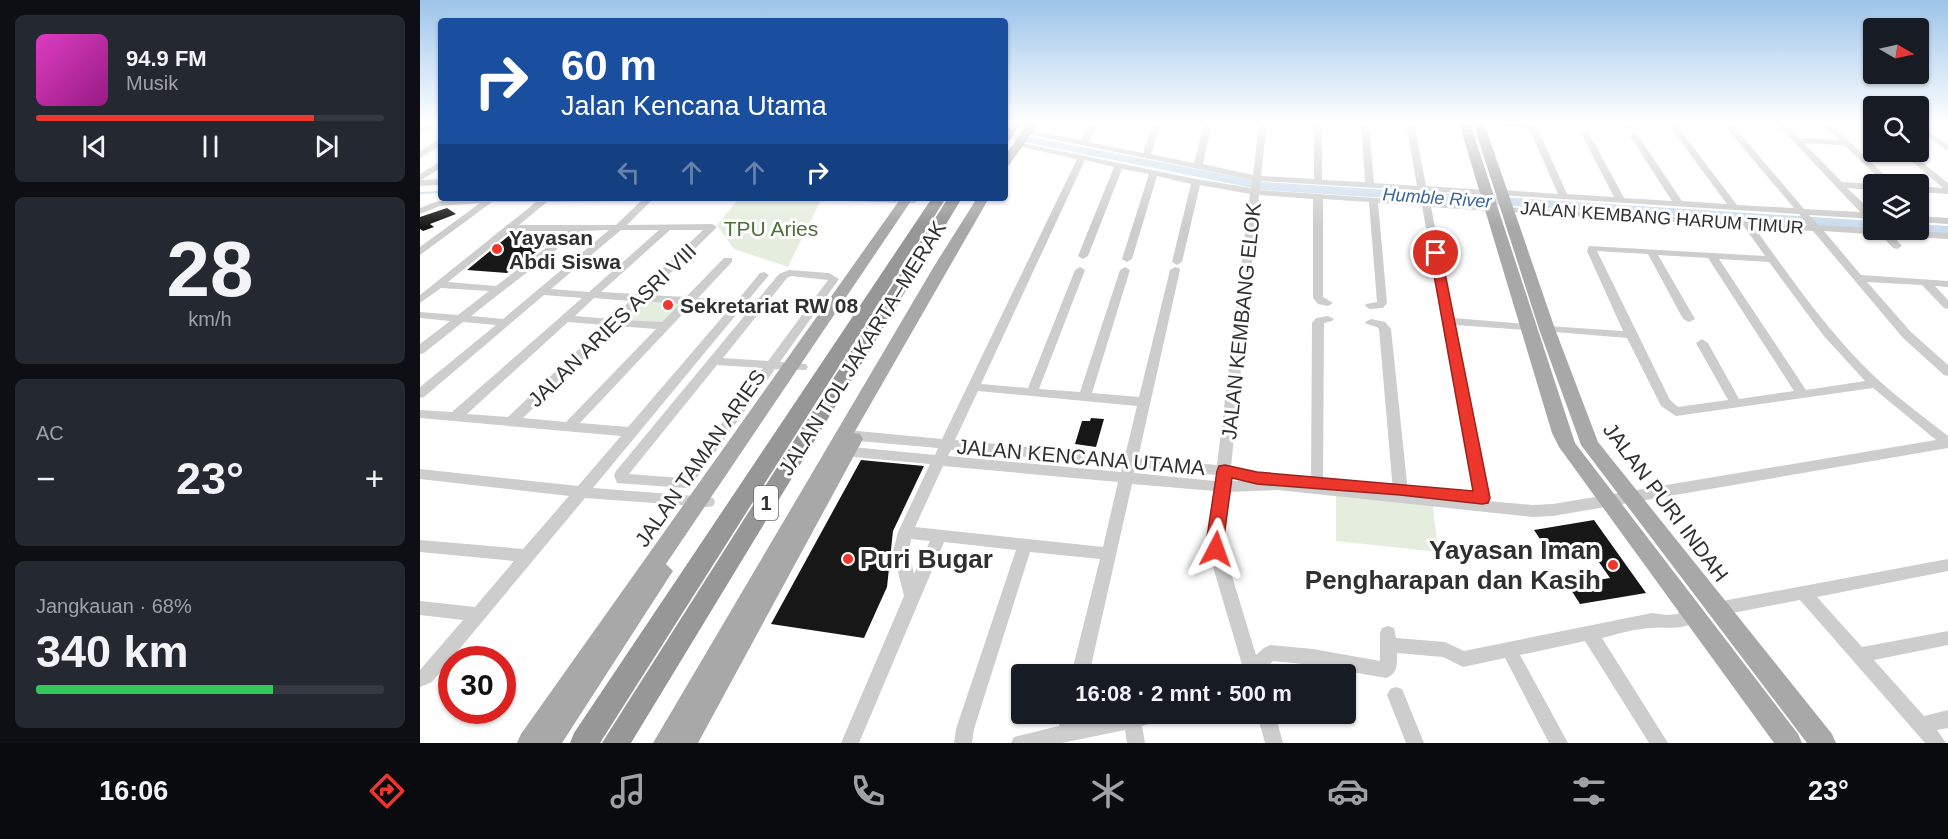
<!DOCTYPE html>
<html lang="id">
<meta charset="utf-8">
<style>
body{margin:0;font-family:Arial,sans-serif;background:#242831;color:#f1f3f6;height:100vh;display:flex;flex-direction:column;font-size:22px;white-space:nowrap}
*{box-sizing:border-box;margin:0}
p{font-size:20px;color:#9ea1a6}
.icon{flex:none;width:33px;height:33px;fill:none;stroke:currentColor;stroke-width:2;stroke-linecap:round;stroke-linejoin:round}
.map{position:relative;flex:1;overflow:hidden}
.side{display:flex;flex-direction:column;gap:15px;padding:15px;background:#0d0f14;width:420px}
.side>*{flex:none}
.banner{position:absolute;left:18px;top:18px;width:570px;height:183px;border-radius:6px;box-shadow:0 2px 4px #0004;background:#1a4fa0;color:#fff;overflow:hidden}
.needle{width:39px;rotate:99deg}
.buttons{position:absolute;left:1443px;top:18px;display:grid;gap:12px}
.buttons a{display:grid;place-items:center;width:66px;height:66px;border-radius:6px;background:#171b24;box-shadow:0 2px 4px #0004;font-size:30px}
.speed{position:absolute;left:18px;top:646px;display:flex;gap:12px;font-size:30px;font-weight:700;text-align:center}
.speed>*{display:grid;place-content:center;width:78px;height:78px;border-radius:50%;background:#171b24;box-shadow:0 2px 4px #0004;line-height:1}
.speed .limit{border:9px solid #d22;background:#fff;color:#111}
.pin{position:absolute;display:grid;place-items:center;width:51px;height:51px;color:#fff;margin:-26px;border:3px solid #fff;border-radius:50%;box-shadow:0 2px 6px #0007}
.me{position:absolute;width:66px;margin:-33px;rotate:4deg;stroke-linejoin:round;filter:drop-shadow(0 0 4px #0008)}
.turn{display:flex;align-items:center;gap:21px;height:126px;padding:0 24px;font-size:27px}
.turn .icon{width:78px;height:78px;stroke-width:2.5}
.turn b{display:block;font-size:42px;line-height:51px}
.lanes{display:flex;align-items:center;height:57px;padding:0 24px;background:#0003;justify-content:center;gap:30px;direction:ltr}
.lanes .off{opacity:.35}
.big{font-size:45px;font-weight:700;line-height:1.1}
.side .widget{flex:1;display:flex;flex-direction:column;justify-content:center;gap:9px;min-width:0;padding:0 21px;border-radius:9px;background:#242831}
.side .dial{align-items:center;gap:0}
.dial b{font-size:78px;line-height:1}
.song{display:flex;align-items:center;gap:18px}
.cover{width:72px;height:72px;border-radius:9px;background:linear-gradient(135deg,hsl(310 70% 55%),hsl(310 70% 35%))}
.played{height:6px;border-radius:3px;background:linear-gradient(90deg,#ed362c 80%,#363941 80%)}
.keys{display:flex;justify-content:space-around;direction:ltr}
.heat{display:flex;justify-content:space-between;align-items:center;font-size:33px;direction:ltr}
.charge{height:9px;border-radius:4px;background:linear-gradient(90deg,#34c759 68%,#363941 0)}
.trip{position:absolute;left:591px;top:664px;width:345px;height:60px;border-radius:6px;background:#171b24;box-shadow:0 2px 4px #0004;font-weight:700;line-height:60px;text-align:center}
.tab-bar{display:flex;height:96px;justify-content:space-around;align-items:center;background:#090b0e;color:#9ea1a6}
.tab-bar .icon{width:42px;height:42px}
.tab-bar .on{color:#ed362c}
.tab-bar b{font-size:27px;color:#f1f3f6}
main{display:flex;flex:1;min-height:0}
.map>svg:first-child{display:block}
</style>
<main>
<section class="side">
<div class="widget">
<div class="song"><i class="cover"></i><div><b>94.9 FM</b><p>Musik</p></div></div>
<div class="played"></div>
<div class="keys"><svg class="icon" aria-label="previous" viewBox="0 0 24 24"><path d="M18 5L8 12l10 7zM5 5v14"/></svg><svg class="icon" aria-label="pause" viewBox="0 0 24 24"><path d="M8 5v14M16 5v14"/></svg><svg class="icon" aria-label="next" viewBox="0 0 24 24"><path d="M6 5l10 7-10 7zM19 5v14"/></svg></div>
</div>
<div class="widget dial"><b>28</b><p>km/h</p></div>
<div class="widget"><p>AC</p>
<div class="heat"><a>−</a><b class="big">23°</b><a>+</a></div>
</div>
<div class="widget"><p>Jangkauan · 68%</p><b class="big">340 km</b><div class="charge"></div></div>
</section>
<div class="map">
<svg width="1528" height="743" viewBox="0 0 1528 743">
<rect width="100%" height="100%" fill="#fff"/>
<path fill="#e5eede" d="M319 198H402L368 267 314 249 297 225Z
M218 301 262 302 241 325 196 322Z
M916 496 1013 506 1018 552 916 541Z"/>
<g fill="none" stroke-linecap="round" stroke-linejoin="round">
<path stroke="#cadcee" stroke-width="2" d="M0 193 21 192"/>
<path fill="#cadcee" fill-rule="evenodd" d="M585 132 843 182 1454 221V229L843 190 585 138Z
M1498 224 1528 226V234L1493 231 1498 230Z"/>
</g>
<path fill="#171717" d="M27 208 36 214 10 224 14 227 3 231 0 229V217Z
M92 233 138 236 87 273 47 270Z
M671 418 684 419 676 447 655 444 662 421H670Z
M441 460 504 466 473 531 467 587 444 638 351 624Z
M1174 520 1226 593 1160 604 1148 585 1190 578 1167 545 1128 551 1114 530Z"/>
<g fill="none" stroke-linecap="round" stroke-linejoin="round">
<path fill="#cdcdcd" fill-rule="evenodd" d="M8 123H18L0 133V128Z
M670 123H678L668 142 723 153 733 123H741L731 154 774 163 784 123H792L783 164 833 175 839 123H847L841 176 894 179V123H902V180L945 182 941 123H949L954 183 997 186 986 123H994L1006 186 1066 190 1069 191V195L841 181 840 190 1074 206 1076 208 1071 211 1011 207 1033 318 1107 324 1113 327 1107 330 1035 325 1069 498 1068 501 1113 505 1133 504 1516 440 1453 388 1256 416 1241 406 1207 338 1123 331 1121 329 1123 327 1127 326 1203 331 1167 251 1169 246 1345 256 1324 226 1088 212 1085 211V207L1388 225 1379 214 1080 195V191L1083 190 1138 194 1109 128 1058 125 1054 123H1115L1147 194 1194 197 1161 133 1165 131 1169 133 1204 198 1252 201 1210 136 1214 134H1217L1262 201 1307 204 1247 123H1255L1317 205 1374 208 1302 123H1311L1384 209 1440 212 1356 123H1365L1379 138 1419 140 1401 123H1410L1474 184H1465L1424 145 1384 143 1422 182 1455 184 1454 190 1427 188 1454 213V219L1389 215 1398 225 1528 233V239L1473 236 1482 246 1477 249 1473 248 1461 235 1404 231 1441 275 1528 281V287L1515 286 1528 300V309L1524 308 1502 285 1447 282 1491 332 1528 365V376L1524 375 1483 338 1393 231 1334 227C1371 278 1407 331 1453 375 1476 397 1503 416 1528 436V448L1133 516 1113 517 858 490 808 492 803 537 807 560 836 655 844 648 850 645 893 649 960 661V633L962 628 968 626 974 628 976 638 1025 642 1044 651 1232 613 1247 615 1258 614 1259 610C1267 607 1272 606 1280 609L1282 614 1280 619 1270 621 1269 625C1255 630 1243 626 1230 628 1214 629 1197 634 1182 638L1248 743H1229L1165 641 1100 655 1148 743H1129L1085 658 1043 667 1023 657 977 653C977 665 978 673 966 678L893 665 853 661 842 673 843 675H825L791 560 789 537 794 491 712 484 669 675H651L680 559 610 552 554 729 552 743H534L536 729 596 550 524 542 439 743H421L484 596 473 552 478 532 510 464 422 456 417 454 415 451 417 448 422 446 515 455 518 448 427 440 422 438 420 435 422 432 427 430 522 439 657 159 597 146V142L776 179 831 188 832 180 608 134 604 132 608 130 661 140ZM665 160 694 167 658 256 663 259 668 256 702 169 729 174 702 259 707 262 712 259 737 176 771 184 752 262 757 265 762 262 780 185 830 194 797 465 718 458 760 270 759 268 755 267 750 270 719 397 672 393 710 270 705 267 700 270 660 392 619 389 665 270 660 267 655 270 608 388 561 384ZM839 195 893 199V298L898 304 908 306 913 303 903 297V199L949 202 957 302 946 304 945 306 950 309 963 308 967 303 958 203 1002 206 1056 500 988 493 971 329 965 322 951 319 945 322 947 324 957 327 959 329 973 491 903 484 904 323 912 321 914 319 908 316 896 318 892 323 891 483 854 480 853 475 848 474 811 467ZM1177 251 1228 254 1263 319 1269 322 1275 319 1238 255 1288 258 1374 391 1319 399 1288 343 1282 339 1276 343 1308 400 1258 407 1250 400ZM1299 259 1349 262 1403 335 1445 381 1386 390ZM558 391 717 406 705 456 535 440ZM531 450 702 466 701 472 528 456ZM523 466 698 482 683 547 495 527ZM715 467 796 475 795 481 714 473ZM810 477 830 481H809ZM491 539 510 541 494 574 489 552Z
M1155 123H1163V124L1159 126Z
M1202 123H1210L1212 127 1205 129Z
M1449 123H1454V126Z
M1498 124 1528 145V151L1498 130Z
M18 140H21V146L0 158V151Z
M1481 152H1489L1528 183V194L1498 192V186L1523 188Z
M21 161V168L1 180 21 179V185L0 186V174Z
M39 198H267L262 201H231L207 225 292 224 297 227 228 295 266 297 304 258H312V262L278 298 317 301 340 273 344 272 349 275 173 488 288 497 293 498 295 502 293 506 288 507 165 498 12 682 0 687V670L43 620 0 615V601L55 607 94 561 0 552V540L103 549 149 496 0 479V469L158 486 201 436 0 418V410L32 412 162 298 124 295 4 397 0 398V387L76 325 43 322 4 353 0 354V344L30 321 0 318V312L38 315 69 291 21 288 0 303V295L116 202H72L0 255V247L60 203 20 206 0 214V208L15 202ZM221 201 196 225H99L127 202ZM189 230 83 319 51 316 160 231ZM201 230H239L169 292 131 289ZM250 230H283L216 294 181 292ZM91 231H148L76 286 28 282ZM174 298 210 301 191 319 155 316ZM222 301 260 304 242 322 203 320ZM272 304 311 307 208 427 160 423ZM148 322 184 325 88 417 47 414ZM197 326 236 329 146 422 103 418Z
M420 198H497L499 200 494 203 425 201Z
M1498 216 1528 218V224L1498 222Z
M369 270 409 273 419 279 360 362 386 364 388 367 386 370 355 369 270 487 265 488 197 483 194 475 196 471 359 274ZM371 276 408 280 348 361 303 358 367 278ZM297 365 343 368 261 478 209 474Z
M1528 559V571L1397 597 1442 647 1528 631V645L1454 660 1504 716 1528 710V728L1517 730 1526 743H1505L1380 600 1297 616 1291 614 1289 609 1291 604 1297 602Z
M976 687 982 689 1004 743H986L967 695 970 689Z
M641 714H659L657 722 696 714H746L743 720 722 726 725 743H707L705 730 642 743H591L594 737 639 726Z
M837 714H855L863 743H845Z"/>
<path fill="#a8a8a8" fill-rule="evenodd" d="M608 123H619L589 165 585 167V155Z
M1039 123H1050L1155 443 1378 734 1382 743H1354L1139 447 1132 433Z
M1053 123H1064L1135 329 1178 442 1412 734 1416 743H1387L1161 445 1119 329Z
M481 198H493L246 564 253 571 249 577 142 743H97L101 734Z
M557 198H569L434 433 440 434 443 439 278 743H233L513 268Z"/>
<path fill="#979797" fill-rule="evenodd" d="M589 123H601L589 141 585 142V129Z
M512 198H526L180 743H150L154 733Z
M528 198H542L211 743H182Z"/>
</g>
<linearGradient id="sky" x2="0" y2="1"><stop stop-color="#9cc4ea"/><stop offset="0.54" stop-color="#fff"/><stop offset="1" stop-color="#fff" stop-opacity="0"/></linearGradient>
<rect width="1528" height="227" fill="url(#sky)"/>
<path fill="#ed362c" stroke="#9a231d" stroke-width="1.5" d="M1016 249 1021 253 1070 498 1068 503 1062 504 980 495 837 484 812 478 804 537 805 549 802 553 796 556 790 553 787 537 797 471 799 466 805 465 837 472 1053 491 1010 253Z"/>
<g fill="#ed362c" stroke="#fff" stroke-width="2">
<circle cx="77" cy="249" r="6"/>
<circle cx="248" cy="305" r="6"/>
<circle cx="428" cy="559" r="6"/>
<circle cx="1193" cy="565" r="6"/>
</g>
<g text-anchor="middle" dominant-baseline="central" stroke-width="6" stroke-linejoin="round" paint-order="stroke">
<g font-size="18" font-style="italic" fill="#3a6797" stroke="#fff">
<text transform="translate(1017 198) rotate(4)">Humble River</text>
</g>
<g font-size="18" fill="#303030" stroke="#fff">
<text transform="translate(1242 218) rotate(4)">JALAN KEMBANG HARUM TIMUR</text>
</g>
<rect fill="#fff" stroke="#6e6e6e" stroke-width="1.5" x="334" y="486" width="24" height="34" rx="4.5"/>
<g font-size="20" font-weight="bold" fill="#303030">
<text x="346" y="503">1</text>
</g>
<g font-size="21" fill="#4d6f3b" stroke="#fff">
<text x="351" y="228">TPU Aries</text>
</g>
<g font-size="21" font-weight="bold" fill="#303030" stroke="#fff" text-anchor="start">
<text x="89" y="237">Yayasan<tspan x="89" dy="24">Abdi Siswa</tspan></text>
<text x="260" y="305">Sekretariat RW 08</text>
</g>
<g font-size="21" fill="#303030" stroke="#fff">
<text transform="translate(821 321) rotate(-84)">JALAN KEMBANG ELOK</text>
<text transform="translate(192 325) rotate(-44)">JALAN ARIES ASRI VIII</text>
<text transform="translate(442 348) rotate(-58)">JALAN TOL JAKARTA–MERAK</text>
<text transform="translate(661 457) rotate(5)">JALAN KENCANA UTAMA</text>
<text transform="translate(280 458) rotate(-55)">JALAN TAMAN ARIES</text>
<text transform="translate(1246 502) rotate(53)">JALAN PURI INDAH</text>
</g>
<g font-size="26" font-weight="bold" fill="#303030" stroke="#fff" text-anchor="end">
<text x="1181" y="550">Yayasan Iman<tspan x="1181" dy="30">Pengharapan dan Kasih</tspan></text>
<text x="440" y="559" text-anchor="start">Puri Bugar</text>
</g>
</g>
</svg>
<div class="buttons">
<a><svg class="needle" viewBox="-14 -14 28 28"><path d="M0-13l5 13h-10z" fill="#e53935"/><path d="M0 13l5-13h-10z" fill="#9ea1a6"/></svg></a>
<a><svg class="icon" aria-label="search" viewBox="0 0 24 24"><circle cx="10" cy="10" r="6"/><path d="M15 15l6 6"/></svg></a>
<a><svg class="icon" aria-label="layers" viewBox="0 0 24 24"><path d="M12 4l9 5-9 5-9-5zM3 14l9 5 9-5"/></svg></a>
</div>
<div class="speed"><div class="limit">30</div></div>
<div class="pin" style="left:1016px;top:253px;background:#d93025"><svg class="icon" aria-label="arrive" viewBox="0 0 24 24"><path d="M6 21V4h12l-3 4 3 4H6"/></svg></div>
<svg class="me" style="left:796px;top:549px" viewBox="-20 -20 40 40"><path d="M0-17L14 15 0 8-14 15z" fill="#ed362c" stroke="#fff" stroke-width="4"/></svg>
<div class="trip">16:08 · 2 mnt · 500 m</div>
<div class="banner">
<div class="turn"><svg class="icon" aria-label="right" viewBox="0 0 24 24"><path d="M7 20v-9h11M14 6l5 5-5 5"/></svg><div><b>60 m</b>Jalan Kencana Utama</div></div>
<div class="lanes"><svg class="icon off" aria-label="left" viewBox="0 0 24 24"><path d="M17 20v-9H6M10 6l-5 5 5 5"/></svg><svg class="icon off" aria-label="ahead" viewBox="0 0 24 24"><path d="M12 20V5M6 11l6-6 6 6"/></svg><svg class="icon off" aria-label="ahead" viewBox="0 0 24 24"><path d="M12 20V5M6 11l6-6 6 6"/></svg><svg class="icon" aria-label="right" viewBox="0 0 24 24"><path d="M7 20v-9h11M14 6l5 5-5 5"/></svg></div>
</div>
</div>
</main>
<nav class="tab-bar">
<b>16:06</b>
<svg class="icon on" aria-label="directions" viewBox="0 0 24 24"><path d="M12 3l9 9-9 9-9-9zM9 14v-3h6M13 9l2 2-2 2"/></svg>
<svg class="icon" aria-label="music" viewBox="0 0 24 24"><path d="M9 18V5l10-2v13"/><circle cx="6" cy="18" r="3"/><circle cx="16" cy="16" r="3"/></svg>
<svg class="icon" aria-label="phone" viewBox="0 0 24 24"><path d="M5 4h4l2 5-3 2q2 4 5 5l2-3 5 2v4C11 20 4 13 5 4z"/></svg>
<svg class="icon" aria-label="climate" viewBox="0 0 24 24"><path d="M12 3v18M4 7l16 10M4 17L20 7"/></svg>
<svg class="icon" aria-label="car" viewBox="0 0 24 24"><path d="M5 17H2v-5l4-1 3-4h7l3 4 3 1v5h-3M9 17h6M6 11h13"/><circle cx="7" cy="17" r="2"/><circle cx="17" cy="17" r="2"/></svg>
<svg class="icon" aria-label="filters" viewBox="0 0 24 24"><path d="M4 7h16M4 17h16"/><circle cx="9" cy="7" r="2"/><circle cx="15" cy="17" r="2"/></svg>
<b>23°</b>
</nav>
